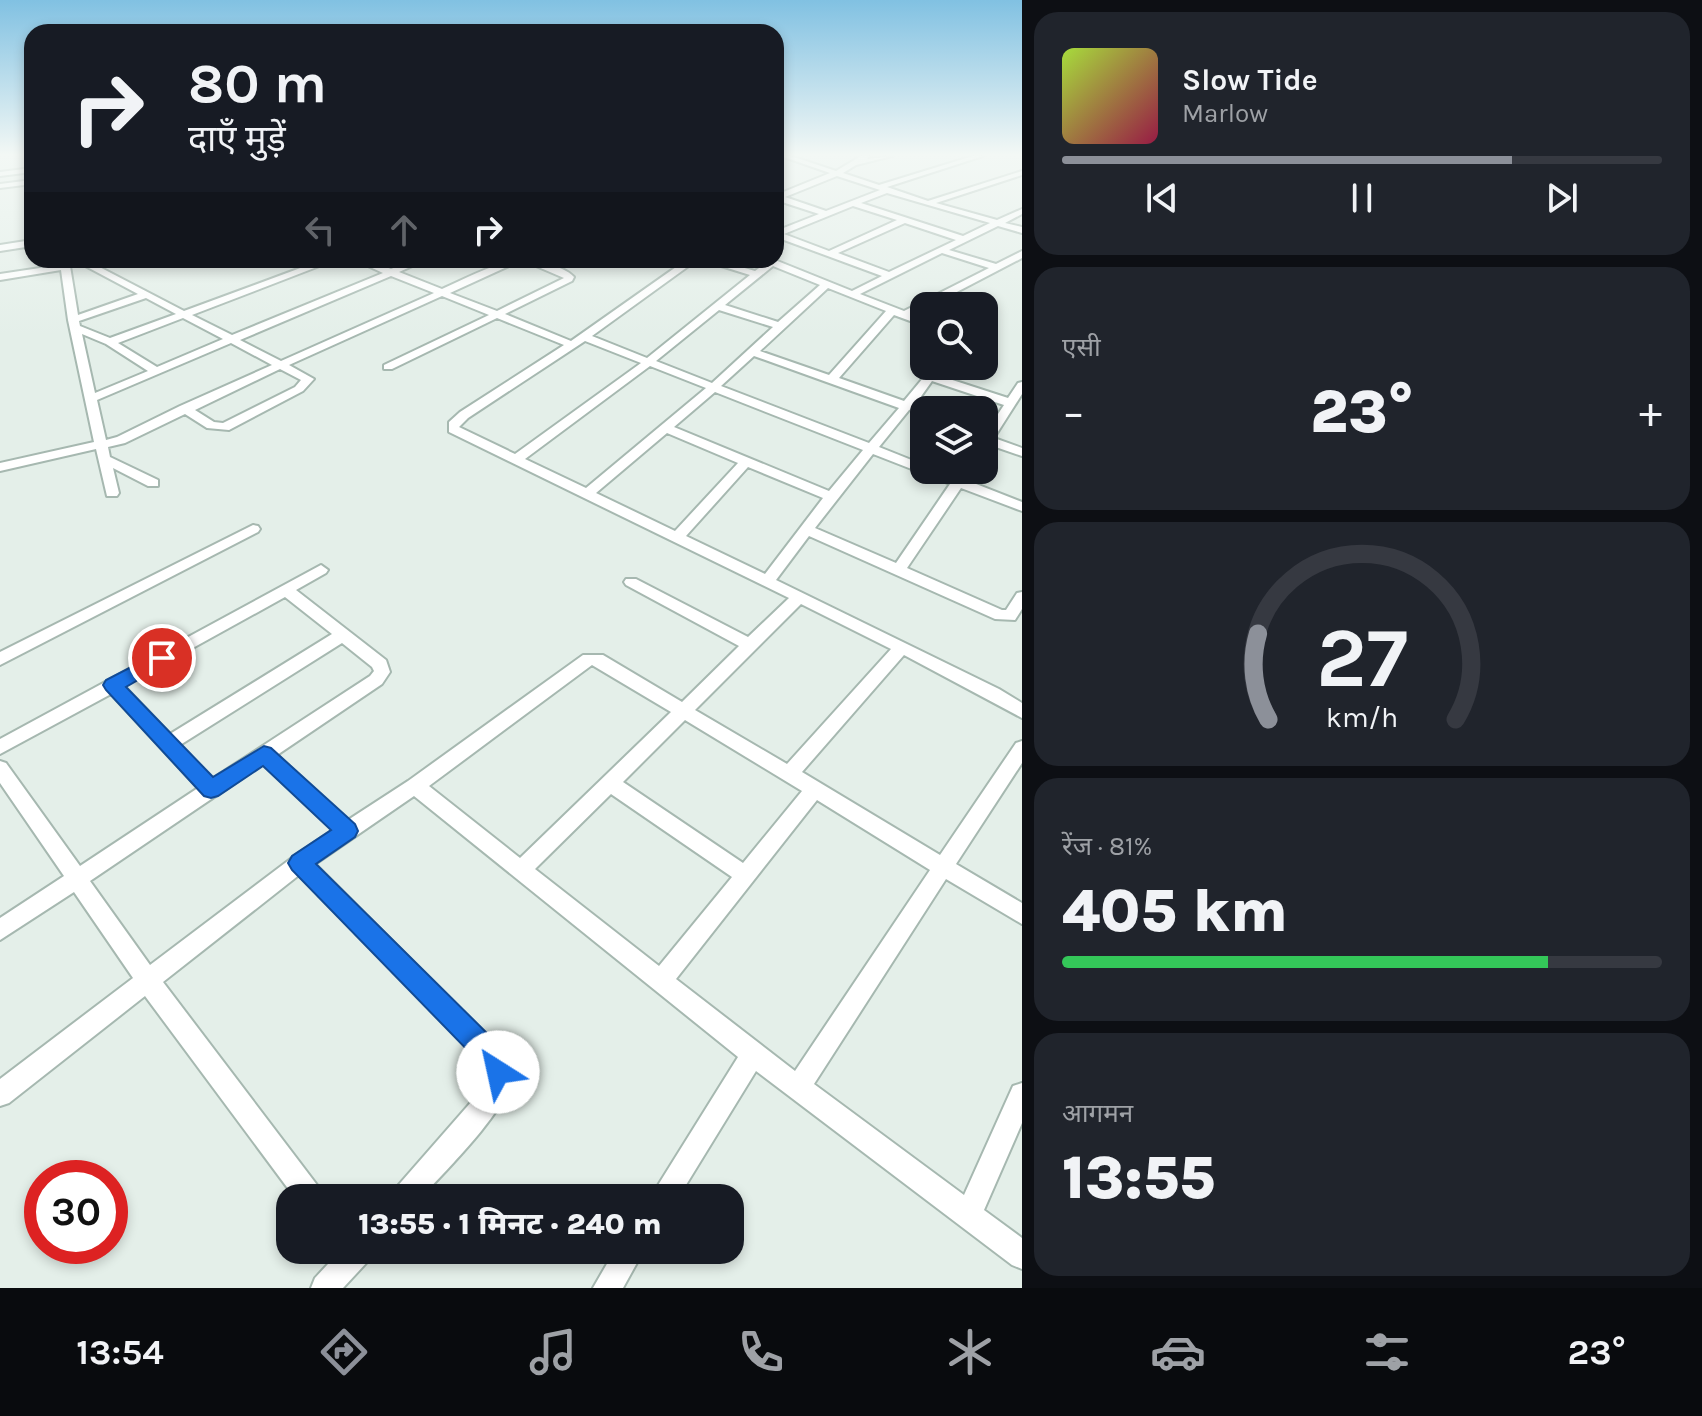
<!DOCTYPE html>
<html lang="hi">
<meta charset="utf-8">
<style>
body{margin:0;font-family:Karla,"Noto Sans Devanagari",sans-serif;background:#20242c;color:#f1f3f6;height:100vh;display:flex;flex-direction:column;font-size:30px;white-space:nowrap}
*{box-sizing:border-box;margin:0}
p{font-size:26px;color:#9ea1a6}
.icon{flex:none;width:44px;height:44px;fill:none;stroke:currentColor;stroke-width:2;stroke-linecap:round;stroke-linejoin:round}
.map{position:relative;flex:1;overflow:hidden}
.side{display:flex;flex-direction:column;gap:12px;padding:12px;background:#0d0f14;width:680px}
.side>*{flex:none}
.hud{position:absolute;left:24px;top:24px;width:760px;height:244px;border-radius:24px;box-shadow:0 4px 12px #0003;background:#171b24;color:#f1f3f6;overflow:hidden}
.buttons{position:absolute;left:910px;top:292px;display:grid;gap:16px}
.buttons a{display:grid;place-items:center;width:88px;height:88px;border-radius:16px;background:#171b24;box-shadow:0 4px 12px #0003;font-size:40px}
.speed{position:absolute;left:24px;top:1160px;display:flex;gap:16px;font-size:40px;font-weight:700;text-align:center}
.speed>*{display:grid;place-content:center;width:104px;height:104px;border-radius:50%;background:#171b24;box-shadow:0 4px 12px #0003;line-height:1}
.speed .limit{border:12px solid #d22;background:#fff;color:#111}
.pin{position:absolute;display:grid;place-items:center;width:68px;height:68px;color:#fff;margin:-34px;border:4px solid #fff;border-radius:50%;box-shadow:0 2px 8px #0007}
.me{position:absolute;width:88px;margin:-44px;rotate:325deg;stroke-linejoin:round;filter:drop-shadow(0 0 6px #0008)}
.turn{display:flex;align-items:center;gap:28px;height:168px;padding:0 32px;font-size:36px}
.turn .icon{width:104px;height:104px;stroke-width:2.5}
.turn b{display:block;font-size:56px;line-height:68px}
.lanes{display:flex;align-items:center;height:76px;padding:0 32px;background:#0003;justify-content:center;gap:40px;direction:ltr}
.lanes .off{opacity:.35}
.big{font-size:60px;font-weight:800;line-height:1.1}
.side .card{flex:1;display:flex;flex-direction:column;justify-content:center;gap:12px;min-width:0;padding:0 28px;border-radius:24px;background:#20242c}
.side .dial{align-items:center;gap:0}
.dial svg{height:208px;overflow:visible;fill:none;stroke:#363941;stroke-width:7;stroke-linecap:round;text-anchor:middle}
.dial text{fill:#f1f3f6;stroke:none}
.song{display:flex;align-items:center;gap:24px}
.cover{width:96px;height:96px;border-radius:12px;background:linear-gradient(135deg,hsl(80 70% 55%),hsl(340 70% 35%))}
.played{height:8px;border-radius:4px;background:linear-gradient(90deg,#8c9099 75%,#363941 75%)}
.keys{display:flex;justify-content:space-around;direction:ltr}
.heat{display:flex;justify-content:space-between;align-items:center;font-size:44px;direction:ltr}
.charge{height:12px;border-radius:6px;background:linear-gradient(90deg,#34c759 81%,#363941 0)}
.trip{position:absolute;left:276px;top:1184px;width:468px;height:80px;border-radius:24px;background:#171b24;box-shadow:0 4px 12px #0003;font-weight:800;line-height:80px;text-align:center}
.tab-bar{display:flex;height:128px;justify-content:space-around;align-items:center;background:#090b0e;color:#9ea1a6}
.tab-bar .icon{width:56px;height:56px}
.tab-bar .selected{color:#8c9099}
.tab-bar b{font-size:36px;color:#f1f3f6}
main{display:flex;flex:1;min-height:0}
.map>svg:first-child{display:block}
</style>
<main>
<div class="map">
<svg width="1022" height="1288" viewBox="0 0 1022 1288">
<rect width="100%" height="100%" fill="#e4efe9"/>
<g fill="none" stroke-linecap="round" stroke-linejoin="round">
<defs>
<path id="street" d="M781 156H791L836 171 861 156H869L867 159 892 156 856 165 843 173 879 185 973 156H983L887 187 928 201 1022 171V175L936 203 997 220 1022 209V214L1005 223 1022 227V233L998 226 949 250 996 264 1022 251V258L930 306H924V309L913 315 924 319V326L894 315 839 378 904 401 933 366H944L937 375 1008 398 1018 383 1022 382V394L994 438 1022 448V456L990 445 984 448V435L1004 405 932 381 912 409 909 410 879 447 924 465V470H939L955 476 960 470H972L966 480 1022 502V511L961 488 907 568 1002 610H1006L1017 593 1022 592V609L1015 620 995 619 809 536 776 580 999 689 1022 703V718L904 655 802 772 940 855 1016 743 1022 741V763L956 864 1022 903V924L946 879 814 1084 964 1195 1013 1086 1022 1083V1123L984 1210 1022 1238V1269L1012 1265 756 1071 678 1198H650L738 1057 414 796 315 864 500 1048C505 1059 511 1072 509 1084 503 1115 443 1173 421 1198H391L395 1189 479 1093 485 1080 483 1063 299 875 163 982 320 1189 324 1198H295L145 996 9 1103 0 1106V1079L133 978 74 892 0 940V918L64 876 0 783V761L6 763 80 866 198 788 111 694 0 754V739L321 565 328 570 326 573 296 590 386 660 390 672 382 684 277 755 348 820 408 781 583 655H603L682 702 739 646 626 585 624 582 626 579H636L748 637 789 598 449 432V422L460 412 564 345 497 318 392 369H384V365L489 315 442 296 289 365 314 379 303 391 229 430 207 428 185 414 125 443 108 447 110 457 158 480V486H148L113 468 119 493 117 496H107L96 449 0 471V463L94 442 68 320 61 270 0 280V274L60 265 59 260H69L78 315 138 294 74 260H86L184 311 322 260H335L192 315 232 335 383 273 355 260H368L391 269 413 260H426L399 272 442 289C479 273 511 251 551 265 560 268 567 270 574 277L572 281 505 314 571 341 686 260H697L592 336 647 358 750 275 702 260H717L755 271 766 263 762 260H775L852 291 882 276 776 237V231L819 214 776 200V195L830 173ZM837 176 880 190 826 211 785 197ZM887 193 990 223 963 236 861 203ZM853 206 897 220 829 251 784 234ZM905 223 956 240 889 272 838 253ZM942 253 989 268 904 311 860 294ZM522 260 564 278 497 311 450 293ZM773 266 820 285 778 322 725 305ZM391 276 434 293 281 361 240 340ZM828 288 886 311 829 375 760 351ZM146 298 176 314 110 338 80 326 79 321ZM719 310 773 327 712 383 656 361ZM183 318 223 339 157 367 118 343ZM82 334 106 344 148 371 95 393ZM585 341 641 363 515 454 459 427 468 418ZM231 343 272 365 180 406 117 437 106 440 97 400ZM754 356 899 408 869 443 721 386ZM650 366 706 388 586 488 525 459ZM280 369 301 380 295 387 223 423 214 422 195 410ZM715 392 863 450 829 491 674 427ZM667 433 738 463 675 531 596 493ZM873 454 950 484 896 563 815 528ZM748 467 823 498 765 574 686 536ZM285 597 332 634 170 734 124 686ZM801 604 891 649 787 764 695 710ZM342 643 372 667 374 671 370 676 212 779 180 745ZM592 665 671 712 520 858 429 786ZM685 720 802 791 743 863 623 782ZM263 764 333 830 293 857 150 965 90 881ZM611 794 732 877 659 966 535 869ZM817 800 930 870 795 1071 676 979Z
M32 168V172L0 176V172Z
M32 180V184L0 188V184Z
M32 240V246L0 251V245Z
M253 525 258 526 260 529 258 532 0 665V652Z
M341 1250H373L369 1260 343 1288H311L315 1278Z
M615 1250H644L623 1288H593Z"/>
</defs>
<use href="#street" stroke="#a6b8b0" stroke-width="4"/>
<use href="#street" fill="#fff" fill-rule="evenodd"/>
</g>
<linearGradient id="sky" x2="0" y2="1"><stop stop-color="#81c1e2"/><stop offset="0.46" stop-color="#f3f8f5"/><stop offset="1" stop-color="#f3f8f5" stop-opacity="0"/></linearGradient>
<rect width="1022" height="336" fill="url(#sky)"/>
<path fill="#1a73e8" stroke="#114b97" stroke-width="2" d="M162 651 169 653 171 658 169 662 126 687 213 777 264 746 271 748 355 824 358 831 355 837 316 864 501 1047 511 1072 507 1081 498 1085 488 1081 482 1065 292 870 288 863 292 856 331 830 263 766 218 796 211 798 204 796 106 690 103 685 106 680Z"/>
</svg>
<div class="buttons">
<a><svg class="icon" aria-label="search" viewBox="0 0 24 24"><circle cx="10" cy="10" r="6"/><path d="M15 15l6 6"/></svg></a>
<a><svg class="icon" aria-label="layers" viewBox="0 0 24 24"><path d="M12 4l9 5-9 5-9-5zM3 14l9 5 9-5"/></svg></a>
</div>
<div class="speed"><div class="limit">30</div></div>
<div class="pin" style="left:162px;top:658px;background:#d93025"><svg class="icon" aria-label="arrive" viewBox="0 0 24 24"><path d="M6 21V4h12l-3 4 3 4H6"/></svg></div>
<svg class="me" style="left:498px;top:1072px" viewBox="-20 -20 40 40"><circle r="19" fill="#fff"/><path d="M0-13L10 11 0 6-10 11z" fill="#1a73e8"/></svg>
<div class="trip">13:55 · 1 मिनट · 240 m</div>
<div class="hud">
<div class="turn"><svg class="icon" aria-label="right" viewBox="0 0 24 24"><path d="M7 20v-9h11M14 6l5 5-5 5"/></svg><div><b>80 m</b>दाएँ मुड़ें</div></div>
<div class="lanes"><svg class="icon off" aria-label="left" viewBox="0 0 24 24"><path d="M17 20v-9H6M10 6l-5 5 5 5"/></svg><svg class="icon off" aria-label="ahead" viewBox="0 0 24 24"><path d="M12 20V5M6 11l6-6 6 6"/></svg><svg class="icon" aria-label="right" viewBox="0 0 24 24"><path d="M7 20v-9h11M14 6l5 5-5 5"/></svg></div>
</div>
</div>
<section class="side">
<div class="card">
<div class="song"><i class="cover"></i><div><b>Slow Tide</b><p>Marlow</p></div></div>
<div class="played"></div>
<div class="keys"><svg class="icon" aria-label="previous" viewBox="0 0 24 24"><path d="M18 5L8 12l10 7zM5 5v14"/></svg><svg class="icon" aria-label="pause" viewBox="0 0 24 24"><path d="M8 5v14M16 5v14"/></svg><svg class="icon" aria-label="next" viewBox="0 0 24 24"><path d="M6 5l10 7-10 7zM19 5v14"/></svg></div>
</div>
<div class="card"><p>एसी</p>
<div class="heat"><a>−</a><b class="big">23°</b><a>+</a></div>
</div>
<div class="card dial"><svg viewBox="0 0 100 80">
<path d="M14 69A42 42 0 1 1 86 69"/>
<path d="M14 69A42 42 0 0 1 10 36" stroke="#8c9099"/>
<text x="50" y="56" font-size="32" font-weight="700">27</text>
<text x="50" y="72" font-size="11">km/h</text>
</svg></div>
<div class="card"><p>रेंज · 81%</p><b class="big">405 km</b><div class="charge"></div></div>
<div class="card"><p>आगमन</p><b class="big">13:55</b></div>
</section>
</main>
<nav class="tab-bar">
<b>13:54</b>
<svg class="icon selected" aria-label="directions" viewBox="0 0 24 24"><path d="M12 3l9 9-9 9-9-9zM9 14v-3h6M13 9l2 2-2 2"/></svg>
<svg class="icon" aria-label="music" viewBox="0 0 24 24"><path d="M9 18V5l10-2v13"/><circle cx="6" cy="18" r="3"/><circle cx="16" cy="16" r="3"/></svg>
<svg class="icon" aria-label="phone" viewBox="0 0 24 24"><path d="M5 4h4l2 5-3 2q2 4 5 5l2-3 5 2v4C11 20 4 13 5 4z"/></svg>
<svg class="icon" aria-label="climate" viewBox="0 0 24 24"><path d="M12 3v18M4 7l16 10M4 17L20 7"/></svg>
<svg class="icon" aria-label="car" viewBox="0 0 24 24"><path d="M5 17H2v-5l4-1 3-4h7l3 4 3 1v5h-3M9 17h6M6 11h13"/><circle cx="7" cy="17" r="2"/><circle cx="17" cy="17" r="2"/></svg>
<svg class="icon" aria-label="filters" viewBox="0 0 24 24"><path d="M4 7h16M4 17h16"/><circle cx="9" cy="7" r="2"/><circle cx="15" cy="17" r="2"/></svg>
<b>23°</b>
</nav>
